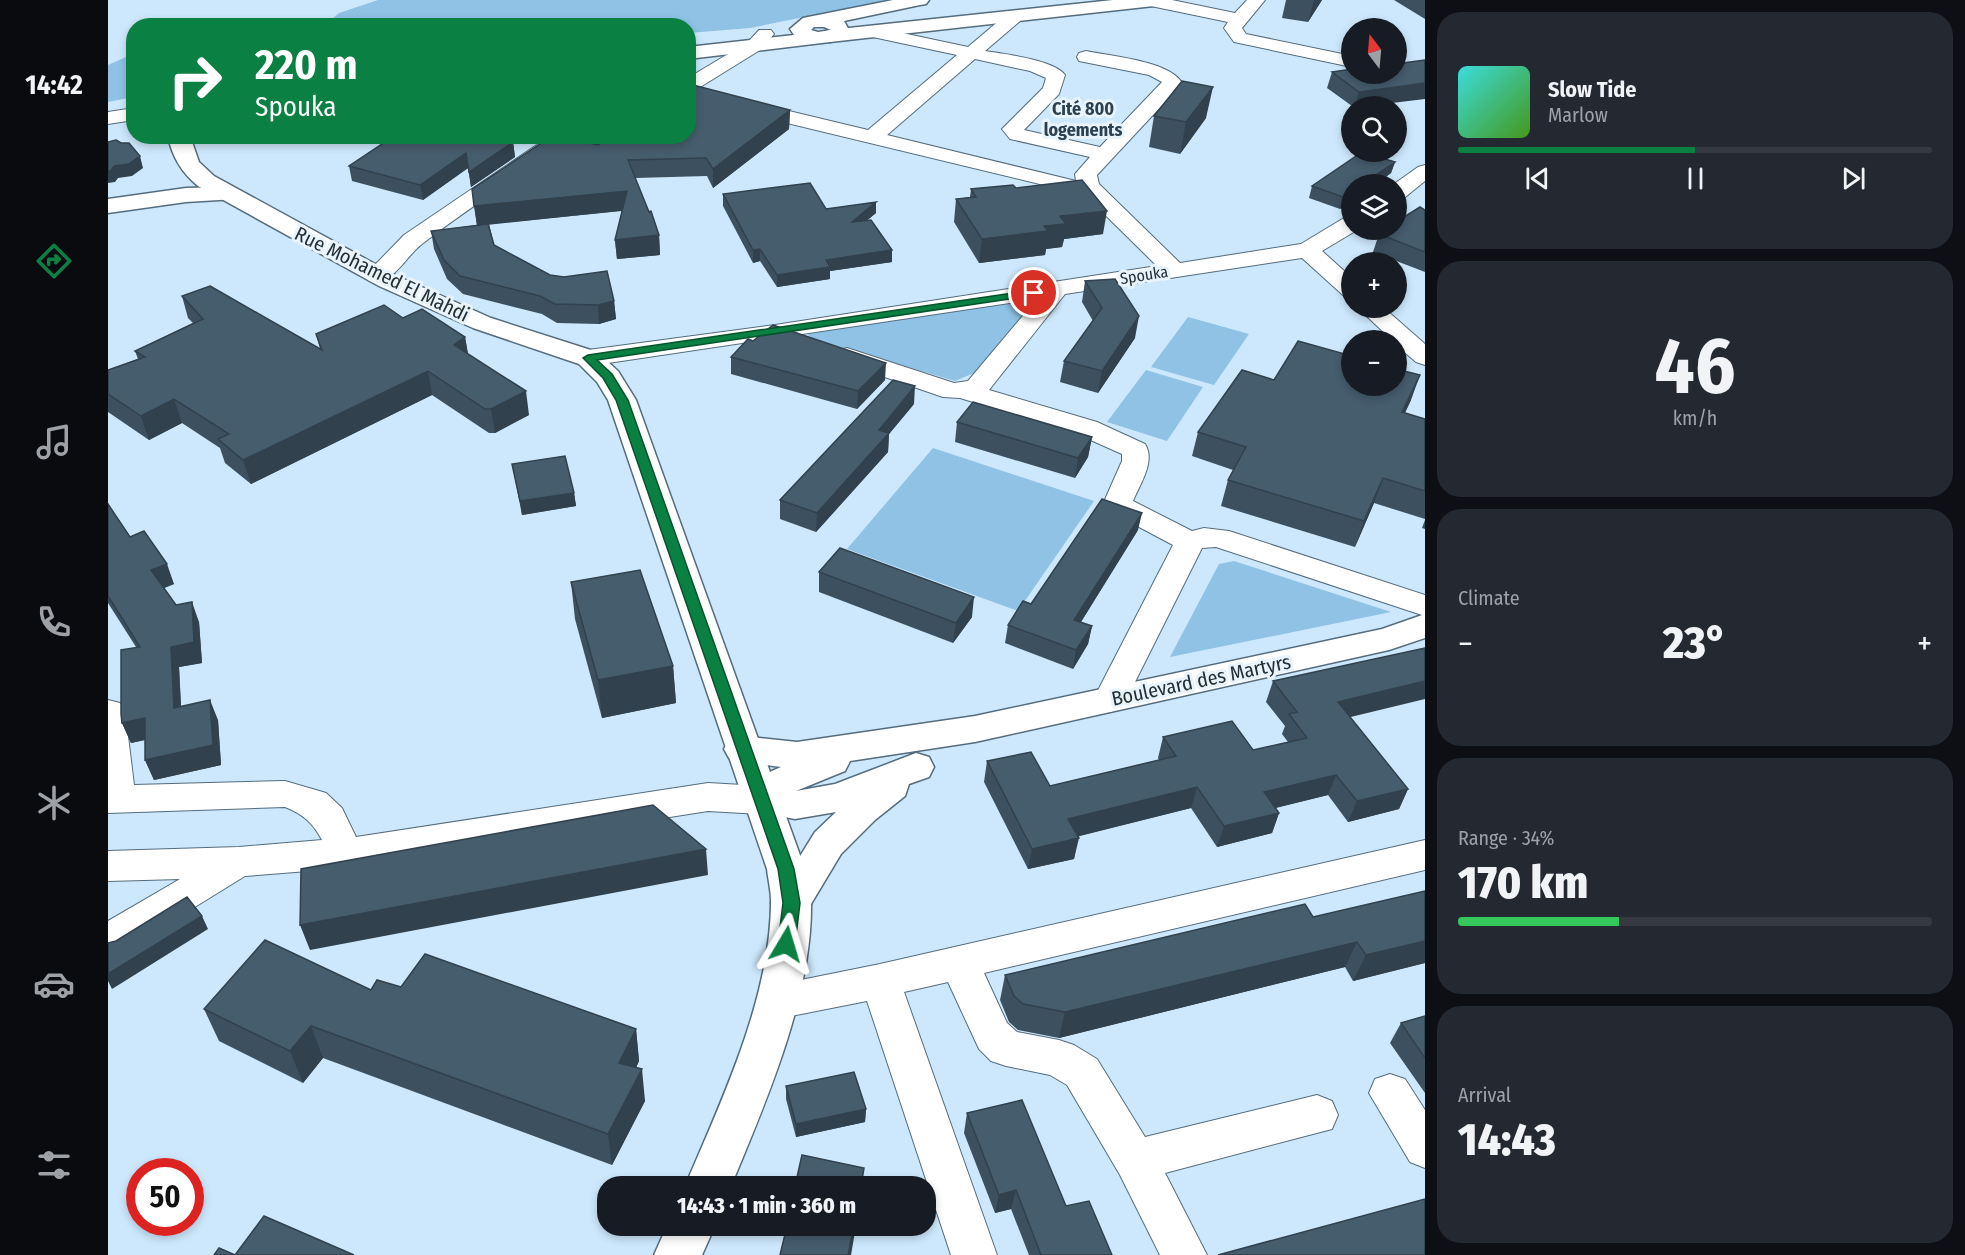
<!DOCTYPE html>
<meta charset="utf-8">
<style>
body{margin:0;font-family:"Fira Sans Condensed",sans-serif;background:#242831;color:#f1f3f6;height:100vh;display:flex;flex-direction:column;font-size:22px;white-space:nowrap}
*{box-sizing:border-box;margin:0}
p{font-size:20px;color:#9ea1a6}
.icon{flex:none;width:33px;height:33px;fill:none;stroke:currentColor;stroke-width:2;stroke-linecap:round;stroke-linejoin:round}
.map{position:relative;flex:1;overflow:hidden}
.sheet{display:flex;flex-direction:column;gap:12px;padding:12px;background:#0d0f14;width:540px}
.sheet>*{flex:none}
.top-card{position:absolute;left:18px;top:18px;width:570px;height:126px;border-radius:24px;box-shadow:0 3px 9px #0003;background:#0b8043;color:#fff;overflow:hidden}
.needle{width:39px;rotate:344deg}
.buttons{position:absolute;left:1233px;top:18px;display:grid;gap:12px}
.buttons a{display:grid;place-items:center;width:66px;height:66px;border-radius:50%;background:#171b24;box-shadow:0 3px 9px #0003;font-size:30px}
.speed{position:absolute;left:18px;top:1158px;display:flex;gap:12px;font-size:30px;font-weight:700;text-align:center}
.speed>*{display:grid;place-content:center;width:78px;height:78px;border-radius:50%;background:#171b24;box-shadow:0 3px 9px #0003;line-height:1}
.speed .limit{border:9px solid #d22;background:#fff;color:#111}
.pin{position:absolute;display:grid;place-items:center;width:51px;height:51px;color:#fff;margin:-26px;border:3px solid #fff;border-radius:50%;box-shadow:0 2px 6px #0007}
.me{position:absolute;width:66px;margin:-33px;rotate:7deg;stroke-linejoin:round;filter:drop-shadow(0 0 4px #0008)}
.turn{display:flex;align-items:center;gap:21px;height:126px;padding:0 30px;font-size:27px}
.turn .icon{width:78px;height:78px;stroke-width:2.5}
.turn b{display:block;font-size:42px;line-height:51px}
.big{font-size:45px;font-weight:800;line-height:1.1}
.sheet .tile{flex:1;display:flex;flex-direction:column;justify-content:center;gap:9px;min-width:0;padding:0 21px;border-radius:24px;background:#242831}
.sheet .dial{align-items:center;gap:0}
.dial b{font-size:78px;line-height:1}
.song{display:flex;align-items:center;gap:18px}
.cover{width:72px;height:72px;border-radius:9px;background:linear-gradient(135deg,hsl(180 70% 55%),hsl(100 70% 35%))}
.played{height:6px;border-radius:3px;background:linear-gradient(90deg,#0b8043 50%,#363941 50%)}
.keys{display:flex;justify-content:space-around;direction:ltr}
.heat{display:flex;justify-content:space-between;align-items:center;font-size:33px;direction:ltr}
.charge{height:9px;border-radius:4px;background:linear-gradient(90deg,#34c759 34%,#363941 0)}
.trip{position:absolute;left:489px;top:1176px;width:339px;height:60px;border-radius:24px;background:#171b24;box-shadow:0 3px 9px #0003;font-weight:800;line-height:60px;text-align:center}
main{display:flex;flex:1;min-height:0}
.tab-bar{display:flex;flex-direction:column;width:108px;justify-content:space-around;align-items:center;background:#090b0e;color:#9ea1a6}
.tab-bar .icon{width:42px;height:42px}
.tab-bar .selected{color:#0b8043}
.tab-bar b{font-size:27px;color:#f1f3f6}
.map>svg:first-child{display:block}
</style>
<main>
<nav class="tab-bar">
<b>14:42</b>
<svg class="icon selected" aria-label="directions" viewBox="0 0 24 24"><path d="M12 3l9 9-9 9-9-9zM9 14v-3h6M13 9l2 2-2 2"/></svg>
<svg class="icon" aria-label="music" viewBox="0 0 24 24"><path d="M9 18V5l10-2v13"/><circle cx="6" cy="18" r="3"/><circle cx="16" cy="16" r="3"/></svg>
<svg class="icon" aria-label="phone" viewBox="0 0 24 24"><path d="M5 4h4l2 5-3 2q2 4 5 5l2-3 5 2v4C11 20 4 13 5 4z"/></svg>
<svg class="icon" aria-label="climate" viewBox="0 0 24 24"><path d="M12 3v18M4 7l16 10M4 17L20 7"/></svg>
<svg class="icon" aria-label="car" viewBox="0 0 24 24"><path d="M5 17H2v-5l4-1 3-4h7l3 4 3 1v5h-3M9 17h6M6 11h13"/><circle cx="7" cy="17" r="2"/><circle cx="17" cy="17" r="2"/></svg>
<svg class="icon" aria-label="filters" viewBox="0 0 24 24"><path d="M4 7h16M4 17h16"/><circle cx="9" cy="7" r="2"/><circle cx="15" cy="17" r="2"/></svg>
</nav>
<div class="map">
<svg width="1317" height="1255" viewBox="0 0 1317 1255">
<rect width="100%" height="100%" fill="#cde8fc"/>
<path fill="#8fc2e5" d="M270 0H780L642 28 581 33 580 26H224L221 22 231 13Z
M25 50V97L0 102V65L18 57 19 51Z
M913 298 921 301 923 305 866 373 847 381 705 339 700 335 702 331Z
M1080 317 1141 334 1106 385 1043 367Z
M1038 370 1095 387 1059 441 999 422Z
M825 448 986 501 910 611 739 549Z
M1126 561 1283 612 1062 657 1111 564Z"/>
<g fill="none" stroke-linecap="round" stroke-linejoin="round">
<defs>
<path id="minor" d="M1036 0H1064L1127 13 1139 0H1157L1134 28 1138 34 1244 56V64L1239 66 1126 42 1116 28 1120 22 1038 5Z
M906 12 912 13 915 17 912 21 877 51C896 54 947 60 957 75L951 94 916 130 992 147 1054 82 1041 75 971 61 969 57 971 53 978 51C1002 56 1062 61 1074 83L1071 87 989 175 991 184 1072 263 1193 244 1236 218 1244 216V230H1249L1214 251 1244 278V298L1236 296 1194 258 957 294 881 390 989 422 1037 444C1048 461 1032 484 1025 501L1084 531 1096 528 1121 531 1317 595V616L1108 547 1094 548 1014 708 1002 712 990 708 985 700 1065 545 999 510 995 504 1014 461V454L969 434 852 398 835 397 730 361 726 356 730 351 739 348 846 383 860 381 929 299 480 366 471 363 467 358 471 353 480 350 667 325 1049 266 984 202 944 187 580 99V78L640 42 651 30H663L666 34 652 50 589 89 760 130 849 55 760 36 757 32 760 28 766 27 860 47 900 13ZM867 59 922 71 938 78 935 88 894 129 902 139 982 157 967 174 968 181 779 135Z
M26 108V120L0 124V112Z
M442 136 465 137 462 141C413 175 361 207 314 244 297 257 284 287 261 281L257 276 261 271 296 235Z
M1317 165V181L1296 198 1288 199V184H1286L1310 167Z
M1250 308H1276L1317 344V365L1308 362 1288 345V340H1284Z
M0 700 12 703 17 712 26 785 177 781 218 793 234 808 248 837 600 783 652 786 665 790 670 800 665 810 652 814 600 811 238 868 137 876 14 952 0 957V921L72 879 0 881V851L131 847 214 840C205 823 195 814 177 807L0 813Z
M1317 840V870L876 973 899 1023 909 1032 951 1040 966 1045 989 1059 1037 1137 1209 1095 1224 1101 1230 1115 1224 1129 1057 1173 1099 1255H1052L1012 1175 959 1085 942 1075 898 1066 883 1061 871 1049 840 982 796 992 889 1255H843L759 1001 668 1019 654 1014 648 1002 654 990 668 985 772 964Z
M1282 1074 1297 1079 1317 1110V1168L1302 1162 1261 1093 1267 1079Z"/>
<path id="tertiary" d="M1005 0H1064L1061 4 1055 5 722 42 715 40 713 36 715 32 722 30Z
M120 187 128 189 131 194 128 199 78 202 0 213V199L78 188Z
M1317 614V638L1281 650 867 742 742 761 737 771 688 791 727 784 808 753 821 757 826 767 821 777 801 784 797 796 767 820 733 854 697 914 683 919 669 914 663 903 707 832 728 812 687 819 639 810 633 800C643 783 655 774 673 767L634 762 621 758 616 749 621 740 634 736 689 742 867 716 1274 629Z"/>
<path id="secondary" d="M785 0H821L818 4 812 5 736 21 742 32 740 36 722 42 580 59V47L686 35 682 29 695 18ZM706 27H716L723 30 710 32 703 30Z
M60 136H82L91 162 106 176 289 276 383 318 489 352 510 371 528 400 697 869C699 879 703 890 703 901 705 994 658 1102 623 1186H577C614 1100 663 996 663 901 663 890 660 879 659 869L500 400 489 382 471 364 365 328 271 286 90 186C74 173 64 157 60 136Z
M559 1226H607L594 1255H546Z"/>
</defs>
<use href="#minor" stroke="#546c7d" stroke-width="2"/>
<use href="#tertiary" stroke="#546c7d" stroke-width="3"/>
<use href="#secondary" stroke="#546c7d" stroke-width="3"/>
<use href="#minor" fill="#fff" fill-rule="evenodd"/>
<use href="#tertiary" fill="#fff" fill-rule="evenodd"/>
<use href="#secondary" fill="#fff" fill-rule="evenodd"/>
</g>
<path fill="#3c505f" d="M1178 0H1214L1200 22 1174 18Z
M1286 0H1317V19Z
M1244 69 1259 106H1244L1219 88 1224 72Z
M682 110 681 129 605 188 599 176 527 178 551 235 552 255 509 259 507 240 514 211 381 224 386 245 442 275 506 301 508 319 491 324 449 323 434 314 355 294 339 279 326 249 323 231 369 225 364 189 490 145Z
M1046 116 1098 118 1072 154 1041 147Z
M405 142 407 157 363 187 360 168 315 200 244 181 241 166Z
M1287 162 1283 173 1268 184H1244V201L1232 209 1201 198 1204 186Z
M908 188 995 234 956 239 954 247 938 249 937 255 871 263 846 222 848 199 862 197 863 189Z
M615 194 718 209 768 202V213L759 220 784 250V262L722 271V279L669 287 652 261 645 263 615 206Z
M1317 210V272L1265 252 1271 234Z
M977 281 1027 338 990 393 952 382 956 361 985 321 974 302Z
M74 296 212 349 208 334 295 318 357 337 360 354 421 415 387 433H381L324 395 143 484 117 463 112 448 74 423 41 440 0 412V370L30 359 27 351 85 323 80 318Z
M645 341 777 380 749 409 623 374V357Z
M1166 380 1303 400 1297 413 1317 419V519L1266 503 1247 547 1113 506 1120 480 1125 470 1084 456 1090 432Z
M806 404 781 434 780 452 708 532 672 519V500Z
M849 422 984 437 980 457 967 478 847 442Z
M404 464 466 493 468 506 414 515Z
M0 504 22 537 66 584 56 588 68 605 91 622 94 663 71 667 73 706 110 720 113 765 46 780 37 760V740L23 743 14 723 28 647 0 603Z
M1317 520V529L1314 528Z
M1030 530 973 622 984 626 980 644 965 669 897 643 900 625 923 604Z
M711 572 864 617 845 643 711 592Z
M463 582 565 666 568 703 494 718 467 619Z
M1165 681 1242 717 1300 789 1291 809 1240 822 1220 795 1168 808 1171 813 1164 833 1109 847 1083 808 970 836 966 859 920 869 876 782 879 761 942 786 1051 760 1050 758 1055 737 1145 750 1180 742 1174 734 1177 726 1158 702Z
M1317 891V963L1245 981 1237 967 951 1038 910 1030 901 1022 892 1000 897 975 1205 917Z
M293 987 528 1029 531 1061 528 1068 537 1101 504 1165 215 1058 195 1083 111 1041 96 1009Z
M1317 1016V1093L1282 1043 1293 1023Z
M678 1086 758 1109 757 1122 688 1137 678 1099Z
M859 1113 958 1206 1004 1255H921L903 1209 887 1213 856 1133Z"/>
<path fill="#31414d" d="M1206 0H1214L1200 22Z
M1317 83V99L1259 106H1247L1251 92Z
M1105 87 1098 118 1072 154 1078 122Z
M682 110 681 129 605 188V169Z
M405 142 407 157 363 187 361 172Z
M358 153 360 168 315 200 312 185Z
M32 156 35 168 24 176 10 178 7 182 0 183V171L6 166Z
M1287 162 1283 173 1268 184H1254Z
M519 191 520 210 369 226 366 206Z
M1244 192V201L1232 209 1235 197Z
M768 202V213L743 234 744 222Z
M999 211 995 234 956 239 954 247 938 249 937 255 871 263 874 239 936 226 952 216Z
M551 235 552 255 509 259 507 240Z
M652 249V261L645 263V250Z
M784 250V262L722 271V279L669 287V275L718 260Z
M506 301 508 319 491 324 490 305Z
M1031 316 1027 338 990 393 994 371Z
M357 337 361 360 346 345Z
M778 363 777 380 749 409 750 391Z
M320 371 324 395 143 484 135 460Z
M1312 375 1303 400 1285 437 1294 412Z
M807 386 806 404 781 434 780 452 708 532 709 513 771 430Z
M418 391 421 415 387 433 383 409Z
M66 399 74 423 41 440 33 416Z
M984 437 980 457 967 478 970 458Z
M1275 478 1266 503 1247 547 1256 521Z
M466 493 468 506 414 515 412 501Z
M1034 513 1030 530 963 638 966 620Z
M59 564 66 584 51 590 43 570Z
M866 597 864 617 845 643 848 623Z
M84 602 91 622 94 663 71 667 74 728 66 708 63 647Z
M984 626 980 644 965 669 968 650Z
M565 666 568 703 494 718 490 680Z
M1317 681V699L1222 722 1230 702Z
M102 700 110 720 113 765 46 780 37 760Z
M37 718 45 738 23 743 14 723Z
M1228 775 1220 795 1149 812 1156 792Z
M1089 787 1083 808 956 840 960 819Z
M1300 789 1291 809 1240 822 1249 801Z
M1171 813 1164 833 1109 847 1116 826Z
M971 838 966 859 920 869 924 849Z
M598 849 600 875 202 950 192 925Z
M94 916 100 929 4 989 0 981V974Z
M1317 941V963L1245 981 1258 955Z
M1249 942 1237 967 951 1038 957 1012Z
M203 1026 215 1058 195 1083 182 1051Z
M528 1029 531 1061 515 1094 511 1063Z
M534 1069 537 1101 504 1165 500 1134Z
M758 1109 757 1122 688 1137V1124Z
M908 1190 903 1209 887 1213 891 1195Z
M746 1226H748L743 1255H740Z"/>
<path fill="#465d6e" stroke="#31414d" stroke-width="1.5" d="M1317 60V83L1251 92 1224 72 1244 69V74H1288V64Z
M1074 81 1105 87 1078 122 1046 116Z
M581 84 682 110 605 169 598 158 520 160 541 212 543 211 551 235 507 240 519 191 366 206 364 189 444 136H450L490 145 503 136H580Z
M286 136H380L405 142 361 172 358 153 312 185 241 166Z
M8 140 13 143H21L32 156 21 164 6 166 3 171H0V142Z
M1254 152 1287 162 1254 184H1244V192L1235 197 1204 186Z
M974 180 999 211 952 216 958 224 936 226 940 231 874 239 848 199 868 197 863 189 905 185 908 188Z
M702 183 718 209 768 202 744 222 763 220 784 250 718 260 722 267 669 275 652 249 645 250 615 194Z
M1312 207 1317 210V252L1271 234 1278 230H1288V222Z
M380 224 386 245 442 275 456 277 499 271 506 301 490 305 447 304 432 296 352 276 336 260 323 231Z
M1007 279 1031 316 994 371 956 361 994 308 977 281Z
M102 286 214 350 208 334 276 305 295 318 314 309 357 337 346 345 418 391 383 409H377L320 371 135 460 110 439 121 434 66 399 33 416 0 394V370L37 357 27 351 95 319 74 296Z
M665 325 778 363 750 391 623 357 640 339 645 341Z
M1190 341 1244 356V386H1288V369L1312 375 1294 412 1317 419V491L1275 478 1256 521 1120 480 1138 447 1090 432 1134 370 1166 380Z
M785 380 807 386 771 430 781 433 709 513 672 500Z
M865 402 984 437 970 458 849 422Z
M457 456 466 493 412 501 404 464Z
M994 499 1034 513 966 620 984 626 968 650 900 625 915 601 923 604Z
M0 504 22 537 36 531 59 564 43 570 68 605 84 602 86 642 63 647 66 708 102 700 105 745 37 760V718L14 723 13 714V650L32 647 0 596Z
M732 548 866 597 848 623 711 572Z
M532 570 565 666 490 680 463 582Z
M1317 648V681L1230 702 1300 789 1249 801 1228 775 1156 792 1171 813 1116 826 1089 787 960 819 971 838 924 849 879 761 923 752 942 786 1068 756 1055 737 1124 721 1145 750 1199 738 1181 714 1189 712 1165 681Z
M545 805 598 849 192 925 193 869Z
M1317 891V941L1258 955 1249 942 957 1012 915 1004 906 996 897 975 1197 904 1205 917Z
M79 897 94 916 0 974V943L8 941Z
M157 940 263 990 269 980 293 987 317 954 528 1029 511 1063 534 1069 500 1134 203 1026 182 1051 96 1009Z
M1317 1016V1058L1293 1023Z
M746 1072 758 1109 688 1124 678 1086Z
M914 1100 958 1206 981 1201 1004 1255H933L908 1190 891 1195 859 1113Z
M694 1155 756 1168 753 1186H687Z
M1317 1199V1255H1110Z
M156 1216 246 1255H106L111 1248 127 1255Z
M679 1226H746L740 1255H672Z"/>
<path fill="#0b8043" stroke="#07532c" stroke-width="1.5" d="M926 290 931 293 929 295 489 360 504 374 520 400 686 869 692 903 687 944 684 949 678 951 672 949 670 944 675 903 670 869 508 400 495 378 475 358 480 355Z"/>
<g text-anchor="middle" dominant-baseline="central" stroke-width="6" stroke-linejoin="round" paint-order="stroke">
<g font-size="16" fill="#232e35" stroke="#e8f3fb">
<text transform="translate(1036 275) rotate(-9)">Spouka</text>
</g>
<g font-size="18" font-weight="bold" fill="#2b4151" stroke="#e8f3fb">
<text x="975" y="109">Cité 800<tspan x="975" dy="21">logements</tspan></text>
</g>
<g font-size="20" fill="#232e35" stroke="#e8f3fb">
<text transform="translate(274 274) rotate(26)">Rue Mohamed El Mahdi</text>
<text transform="translate(1093 680) rotate(-12)">Boulevard des Martyrs</text>
</g>
</g>
</svg>
<div class="buttons">
<a><svg class="needle" viewBox="-14 -14 28 28"><path d="M0-13l5 13h-10z" fill="#e53935"/><path d="M0 13l5-13h-10z" fill="#9ea1a6"/></svg></a>
<a><svg class="icon" aria-label="search" viewBox="0 0 24 24"><circle cx="10" cy="10" r="6"/><path d="M15 15l6 6"/></svg></a>
<a><svg class="icon" aria-label="layers" viewBox="0 0 24 24"><path d="M12 4l9 5-9 5-9-5zM3 14l9 5 9-5"/></svg></a>
<a>+</a>
<a>−</a>
</div>
<div class="speed"><div class="limit">50</div></div>
<div class="pin" style="left:926px;top:293px;background:#d93025"><svg class="icon" aria-label="arrive" viewBox="0 0 24 24"><path d="M6 21V4h12l-3 4 3 4H6"/></svg></div>
<svg class="me" style="left:678px;top:944px" viewBox="-20 -20 40 40"><path d="M0-17L14 15 0 8-14 15z" fill="#0b8043" stroke="#fff" stroke-width="4"/></svg>
<div class="trip">14:43 · 1 min · 360 m</div>
<div class="top-card">
<div class="turn"><svg class="icon" aria-label="right" viewBox="0 0 24 24"><path d="M7 20v-9h11M14 6l5 5-5 5"/></svg><div><b>220 m</b>Spouka</div></div>
</div>
</div>
<section class="sheet">
<div class="tile">
<div class="song"><i class="cover"></i><div><b>Slow Tide</b><p>Marlow</p></div></div>
<div class="played"></div>
<div class="keys"><svg class="icon" aria-label="previous" viewBox="0 0 24 24"><path d="M18 5L8 12l10 7zM5 5v14"/></svg><svg class="icon" aria-label="pause" viewBox="0 0 24 24"><path d="M8 5v14M16 5v14"/></svg><svg class="icon" aria-label="next" viewBox="0 0 24 24"><path d="M6 5l10 7-10 7zM19 5v14"/></svg></div>
</div>
<div class="tile dial"><b>46</b><p>km/h</p></div>
<div class="tile"><p>Climate</p>
<div class="heat"><a>−</a><b class="big">23°</b><a>+</a></div>
</div>
<div class="tile"><p>Range · 34%</p><b class="big">170 km</b><div class="charge"></div></div>
<div class="tile"><p>Arrival</p><b class="big">14:43</b></div>
</section>
</main>
